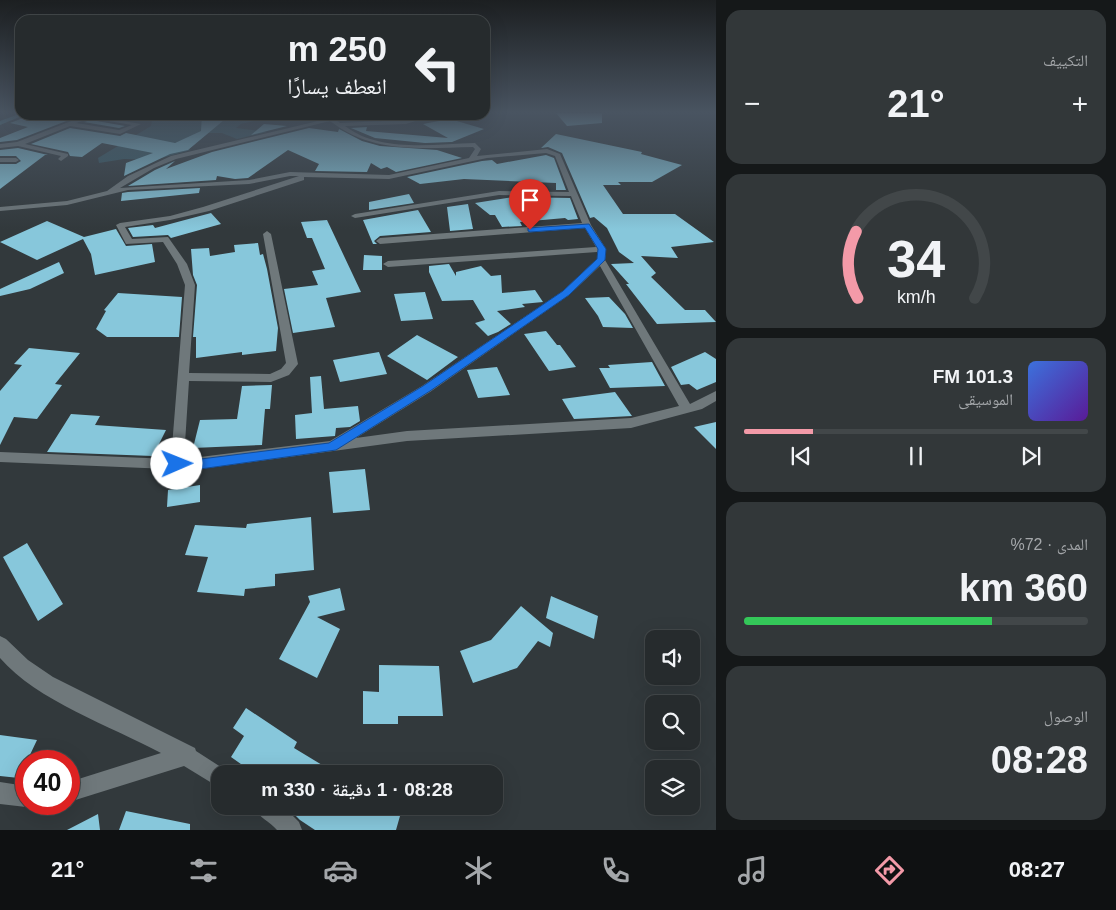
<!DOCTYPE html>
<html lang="ar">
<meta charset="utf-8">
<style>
body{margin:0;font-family:Helvetica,"Noto Naskh Arabic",sans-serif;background:#323739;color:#f1f3f6;direction:rtl;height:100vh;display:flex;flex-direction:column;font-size:19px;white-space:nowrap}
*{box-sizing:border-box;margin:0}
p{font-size:16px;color:#a4a7aa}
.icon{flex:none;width:28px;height:28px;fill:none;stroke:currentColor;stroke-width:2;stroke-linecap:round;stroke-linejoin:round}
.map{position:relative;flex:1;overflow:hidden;direction:ltr}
.side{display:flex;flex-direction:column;gap:10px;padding:10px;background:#151819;width:400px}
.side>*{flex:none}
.top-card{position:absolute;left:15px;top:15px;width:475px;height:105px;border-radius:15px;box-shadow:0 5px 20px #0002,0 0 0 1px #424749;direction:rtl;background:#262b2d;color:#f1f3f6;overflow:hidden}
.buttons{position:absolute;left:645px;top:630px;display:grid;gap:10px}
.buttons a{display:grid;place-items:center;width:55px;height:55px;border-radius:10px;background:#262b2d;box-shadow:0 5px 20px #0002,0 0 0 1px #424749;font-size:25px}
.speed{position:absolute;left:15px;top:750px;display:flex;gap:10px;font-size:25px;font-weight:700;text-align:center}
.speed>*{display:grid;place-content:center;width:65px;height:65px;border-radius:50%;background:#262b2d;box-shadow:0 5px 20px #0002,0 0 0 1px #424749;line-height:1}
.speed .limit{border:8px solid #d22;background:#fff;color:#111}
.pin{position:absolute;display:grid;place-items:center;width:42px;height:42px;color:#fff;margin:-51px -21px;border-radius:50% 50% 50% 0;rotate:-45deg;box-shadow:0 0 5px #0007}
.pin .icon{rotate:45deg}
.me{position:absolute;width:55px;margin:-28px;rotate:89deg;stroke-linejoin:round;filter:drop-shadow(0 0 4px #0008)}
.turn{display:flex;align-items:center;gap:18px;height:105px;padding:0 20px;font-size:22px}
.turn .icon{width:65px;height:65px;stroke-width:2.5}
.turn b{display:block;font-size:35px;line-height:42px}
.big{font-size:38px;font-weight:600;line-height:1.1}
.side .tile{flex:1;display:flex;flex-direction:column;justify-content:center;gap:8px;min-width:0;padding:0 18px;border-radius:15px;background:#323739}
.side .dial{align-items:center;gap:0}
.dial svg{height:130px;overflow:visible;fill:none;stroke:#424749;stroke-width:7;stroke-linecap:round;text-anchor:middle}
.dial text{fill:#f1f3f6;stroke:none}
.song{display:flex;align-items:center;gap:15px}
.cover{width:60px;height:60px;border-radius:8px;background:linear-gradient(135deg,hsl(220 70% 55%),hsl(270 70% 35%))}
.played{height:5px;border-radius:2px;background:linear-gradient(90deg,#f39aa8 20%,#424749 20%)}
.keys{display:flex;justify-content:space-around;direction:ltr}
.heat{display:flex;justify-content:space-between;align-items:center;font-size:28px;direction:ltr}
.charge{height:8px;border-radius:4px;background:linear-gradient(90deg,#34c759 72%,#424749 0)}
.trip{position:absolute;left:211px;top:765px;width:292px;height:50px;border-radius:15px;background:#262b2d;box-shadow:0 5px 20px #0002,0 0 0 1px #424749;font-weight:600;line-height:50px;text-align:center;direction:rtl}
.tab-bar{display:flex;height:80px;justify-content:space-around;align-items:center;background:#0f1112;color:#a4a7aa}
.tab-bar .icon{width:35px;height:35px}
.tab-bar .selected{color:#f39aa8}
.tab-bar b{font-size:22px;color:#f1f3f6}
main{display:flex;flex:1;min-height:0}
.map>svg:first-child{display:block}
</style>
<main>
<section class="side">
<div class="tile"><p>التكييف</p>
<div class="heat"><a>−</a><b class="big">21°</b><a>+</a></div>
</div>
<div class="tile dial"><svg viewBox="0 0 100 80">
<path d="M14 69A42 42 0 1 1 86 69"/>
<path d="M14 69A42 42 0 0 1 13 28" stroke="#f39aa8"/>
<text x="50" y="56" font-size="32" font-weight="700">34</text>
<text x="50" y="72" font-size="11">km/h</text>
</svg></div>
<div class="tile">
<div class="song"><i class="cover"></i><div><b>101.3 FM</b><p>الموسيقى</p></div></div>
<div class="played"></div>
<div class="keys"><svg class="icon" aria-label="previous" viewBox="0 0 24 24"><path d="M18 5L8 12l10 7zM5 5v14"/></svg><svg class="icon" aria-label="pause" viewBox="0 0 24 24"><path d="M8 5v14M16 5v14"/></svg><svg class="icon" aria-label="next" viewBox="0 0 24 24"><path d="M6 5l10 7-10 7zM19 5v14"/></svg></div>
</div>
<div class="tile"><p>المدى · 72%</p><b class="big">360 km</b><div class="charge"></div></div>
<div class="tile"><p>الوصول</p><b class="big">08:28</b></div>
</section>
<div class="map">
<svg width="716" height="830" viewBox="0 0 716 830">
<rect width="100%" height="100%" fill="#32393c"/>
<path fill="#375a65" d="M153 115 262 116 263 119 241 124 236 128 267 132 237 139 222 133H202L172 144 191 150 154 160 124 159 99 163 98 158 151 126Z"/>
<path fill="#87c7db" d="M556 113H602V123L567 126Z
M31 115H82L17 140 0 142V138L28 127 10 123Z
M202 115H230L188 150 170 154 124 176 126 163 153 153 102 143 82 157 70 156 68 152 31 144 70 128 120 136 126 133 175 143 201 131Z
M450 119 484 129 452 142 425 143 375 138 351 128 367 127 366 131 448 138 423 124Z
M91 120 125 126 119 128 84 122Z
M264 124 287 126 251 135Z
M309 128 338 132 339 129 362 141 380 146 437 150 462 158 396 172 387 167 381 169 371 163 367 172 315 171 319 164 288 150 248 178 235 179 217 176 216 180 128 186 155 170 175 161 166 169 212 152Z
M556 134 642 152 641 154 682 165 652 182H618L621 185H603L623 214H675L714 242 671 247 678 258 641 256 656 273 651 277 649 275 685 310H705L716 322 657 324 626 284H629L611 264 634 263 619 252 607 228 594 217 590 218 562 153 548 147 541 148Z
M18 148 48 155H45L0 189V164H16L21 161 16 156H0V150Z
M546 155 554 158 566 190H556V183L464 179 420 184 407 177 482 161 492 160 497 164Z
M200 188 199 193 121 201 122 193 128 192Z
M409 194 414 203 369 210V202Z
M514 197 570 198 578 219 568 220 565 218 520 222 522 226 502 227 495 215H490L475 203Z
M468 204 473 229 450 231 447 207Z
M418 210 431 232 380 236 374 241 377 244H373L363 220Z
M211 213 221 224 171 238 168 235 133 237 128 228 153 225 155 228Z
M327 220 361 292 326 298 335 327 293 333 284 289 318 285 312 271 325 269 312 238H307L301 222Z
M47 221 84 237 116 229 126 246 152 244 155 262 95 275 91 254 83 239 37 260 0 242Z
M258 243 260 255 263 254 267 269 278 328 276 351 242 355V352L196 358V337H193L197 285 193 275 191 249 209 248 210 256 235 252 234 245Z
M364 255 382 256V270H363Z
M59 262 64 273 30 289 0 296V289Z
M449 264 456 276V272L481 266 491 276 501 275 502 293 535 290 543 302 522 304 525 307 497 311 511 324 498 332 488 336 475 323 485 320 473 300 442 301 429 272V266Z
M425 292 433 319 401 321 394 294Z
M118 293 182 297 179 337H107L96 329 106 311 104 310Z
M609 297 625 314 633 328 603 327 598 316 585 298Z
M546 331 557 345H560L576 367 549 371 524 334Z
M417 335 458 357 427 380 387 356Z
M29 348 80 353 55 384 62 385 37 419 14 417 0 445V391L22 365 14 364Z
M379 352 387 374 340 382 333 360Z
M705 352 716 359V382L697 390 689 384 681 385 671 367Z
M652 362 665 386 610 388 599 368H610L608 365Z
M497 367 510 395 478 398 467 370Z
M321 376 324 409 358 406 360 421 350 427 336 428 335 436 296 439 295 415 312 413 310 377Z
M272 385 270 409H265L262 445 193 448 200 420 237 419 242 386Z
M615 392 632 416 574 419 562 399Z
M71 414 100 416 95 425 166 430 153 456 47 452Z
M716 422V449L694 427Z
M365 469 370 510 333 513 329 472Z
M200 485V502L167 507 168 490Z
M311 517 314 570 275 574V586L245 589 244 596 197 592 208 557 185 555 195 525 246 528 247 524Z
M27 543 63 604 38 621 3 557Z
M340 588 345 610 317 617 340 629 317 678 279 659 310 602 308 596Z
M551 596 598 616 594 639 546 618Z
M521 606 553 633 550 647 538 641 517 668 473 683 460 651 491 640Z
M379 665 439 666 443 716H398V724H363V691L379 692Z
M246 708 297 742 294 748 337 774H255L231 757 244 736 233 728Z
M0 735 37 740 19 778 0 776Z
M286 806H384L400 816 396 830H315L300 820Z
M126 811 190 824V830H119Z
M98 814 100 830H67Z"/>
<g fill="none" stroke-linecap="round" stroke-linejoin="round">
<path fill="#6f787b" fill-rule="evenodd" d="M87 115 141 124 120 134 70 126 25 144 68 154V156L61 161 58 159 61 156 18 146 0 148V144L17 142ZM91 118 132 125 119 130 76 123Z
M334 115H342L335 119 340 123 406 120 425 115H434L406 124 345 126C380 153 434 144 475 143L481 149 477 156 547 149 560 154 591 225 606 249 605 260 690 404 716 391V401L702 409 631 428 407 441 193 470 0 462V452L171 459 185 285 177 264 163 242 126 244 116 225 120 223 170 216 203 207 299 176H290L249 184 128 190 67 205 0 211V207L67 201 107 191 128 176 171 156 314 122ZM330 121C373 154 420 148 473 147L475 149 469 158 389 175 290 172 249 180 120 188 154 168 176 159ZM546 153 555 156 569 192 499 191 355 214 351 216 355 218 499 195 571 196 582 223 380 238 376 241 380 244 585 228 596 247 388 261 383 264 388 267 597 252V259L563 291 422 386 330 441 184 459 189 381 271 382 289 375 298 364 271 234 267 231 263 234 286 363 281 369 270 374 189 373 195 285 187 264 168 237 132 239 125 227 170 220 209 211 304 180V177L389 179 487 158ZM600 266 679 406 631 418 407 431 356 438 430 392 569 295Z
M0 158H16L19 160 16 162H0Z
M0 636 6 639 28 660 53 677 195 748 196 751 227 771 229 774H220V788L184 766 69 802V782L161 753C111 726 37 701 0 658Z
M0 782 26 786V804H33L26 807 0 804Z
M253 806H283L299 822 302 830H277C269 821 258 817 253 806Z"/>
<path fill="#58a3b7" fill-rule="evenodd" d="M19 114 24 115 0 125V121Z"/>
</g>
<linearGradient id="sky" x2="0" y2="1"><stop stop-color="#1c1f21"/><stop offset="0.49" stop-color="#495461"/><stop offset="1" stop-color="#495461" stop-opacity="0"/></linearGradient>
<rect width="716" height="229" fill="url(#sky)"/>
<path fill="#1a73e8" stroke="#114b97" d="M589 224 606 249 605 260 569 295 430 391 336 450 193 470 173 467 171 464 173 460H193L329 443 423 386 563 291 597 259 598 249 585 228 530 232 528 231V228Z"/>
</svg>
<div class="buttons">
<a><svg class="icon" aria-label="sound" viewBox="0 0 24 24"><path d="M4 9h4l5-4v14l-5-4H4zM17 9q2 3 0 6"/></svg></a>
<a><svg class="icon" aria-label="search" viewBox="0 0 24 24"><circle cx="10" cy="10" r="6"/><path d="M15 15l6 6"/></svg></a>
<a><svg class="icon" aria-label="layers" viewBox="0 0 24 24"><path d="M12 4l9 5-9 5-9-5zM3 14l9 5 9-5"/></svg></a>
</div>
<div class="speed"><div class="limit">40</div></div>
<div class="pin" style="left:530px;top:230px;background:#d93025"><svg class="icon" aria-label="arrive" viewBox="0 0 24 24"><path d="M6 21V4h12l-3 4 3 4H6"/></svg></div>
<svg class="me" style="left:177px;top:464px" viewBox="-20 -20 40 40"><circle r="19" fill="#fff"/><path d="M0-13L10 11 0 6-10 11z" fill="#1a73e8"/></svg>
<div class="trip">08:28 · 1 دقيقة · 330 m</div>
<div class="top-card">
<div class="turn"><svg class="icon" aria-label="left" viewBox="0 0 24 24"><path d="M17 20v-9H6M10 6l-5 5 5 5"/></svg><div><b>250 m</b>انعطف يسارًا</div></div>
</div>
</div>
</main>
<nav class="tab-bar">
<b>08:27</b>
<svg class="icon selected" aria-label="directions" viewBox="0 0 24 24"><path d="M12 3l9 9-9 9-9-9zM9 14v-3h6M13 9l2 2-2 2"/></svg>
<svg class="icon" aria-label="music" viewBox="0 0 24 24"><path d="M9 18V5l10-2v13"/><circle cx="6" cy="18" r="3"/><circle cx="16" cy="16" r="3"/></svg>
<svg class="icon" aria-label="phone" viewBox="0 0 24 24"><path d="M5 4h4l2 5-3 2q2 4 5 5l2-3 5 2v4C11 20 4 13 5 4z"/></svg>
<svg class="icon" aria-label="climate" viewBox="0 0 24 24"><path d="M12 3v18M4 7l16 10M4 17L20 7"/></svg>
<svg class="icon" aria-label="car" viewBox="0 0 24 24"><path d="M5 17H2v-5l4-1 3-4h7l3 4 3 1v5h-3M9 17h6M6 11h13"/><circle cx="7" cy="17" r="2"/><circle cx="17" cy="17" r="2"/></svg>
<svg class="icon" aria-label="filters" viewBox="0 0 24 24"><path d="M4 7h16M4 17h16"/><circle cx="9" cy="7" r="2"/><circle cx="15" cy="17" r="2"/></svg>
<b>21°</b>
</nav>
